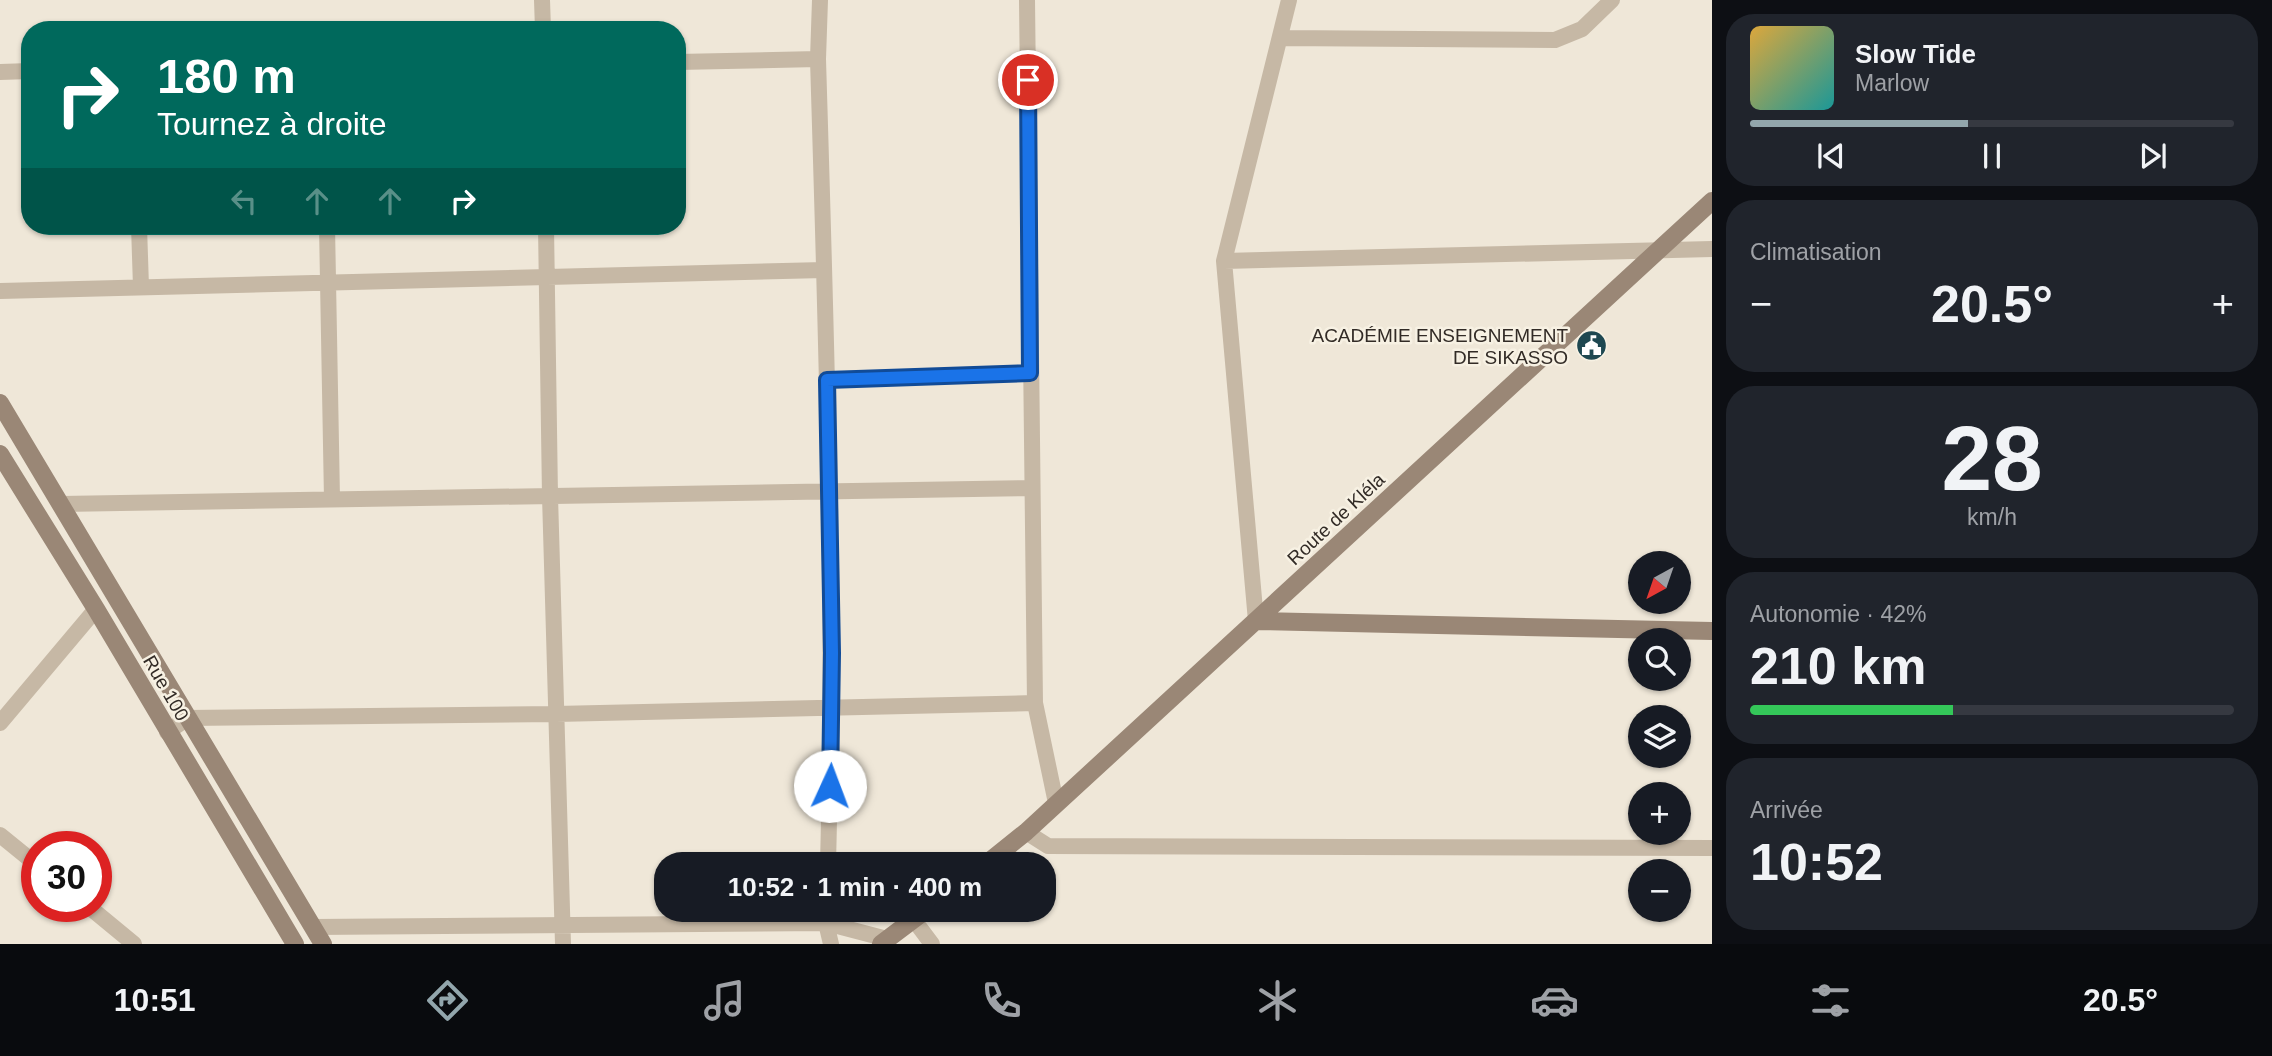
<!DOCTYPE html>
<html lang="fr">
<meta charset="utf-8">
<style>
body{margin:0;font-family:Arial,sans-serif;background:#20242c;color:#f1f3f6;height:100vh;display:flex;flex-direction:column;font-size:26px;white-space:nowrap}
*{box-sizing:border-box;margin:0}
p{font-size:23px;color:#9ea1a6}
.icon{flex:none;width:38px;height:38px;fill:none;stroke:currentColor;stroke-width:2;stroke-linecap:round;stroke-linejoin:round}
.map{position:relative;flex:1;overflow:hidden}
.panel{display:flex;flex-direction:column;gap:14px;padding:14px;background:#0d0f14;width:560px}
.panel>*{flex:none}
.banner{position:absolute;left:21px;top:21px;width:665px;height:214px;border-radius:28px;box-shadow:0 2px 5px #0004;background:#00695c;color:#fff;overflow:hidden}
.needle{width:46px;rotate:220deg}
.tools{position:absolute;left:1628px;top:551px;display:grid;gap:14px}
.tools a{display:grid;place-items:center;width:63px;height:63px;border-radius:50%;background:#171b24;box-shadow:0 2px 5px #0004;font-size:35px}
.speed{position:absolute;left:21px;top:831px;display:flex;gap:14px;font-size:35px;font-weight:700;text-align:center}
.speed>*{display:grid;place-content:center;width:91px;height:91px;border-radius:50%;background:#171b24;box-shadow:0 2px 5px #0004;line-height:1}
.speed .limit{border:10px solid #d22;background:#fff;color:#111}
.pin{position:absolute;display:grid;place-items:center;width:60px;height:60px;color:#fff;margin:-30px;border:4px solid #fff;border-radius:50%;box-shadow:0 2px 7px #0007}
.me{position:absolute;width:77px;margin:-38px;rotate:2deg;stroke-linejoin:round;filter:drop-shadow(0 0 5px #0008)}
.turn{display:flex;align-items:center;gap:24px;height:147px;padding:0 21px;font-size:32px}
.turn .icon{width:91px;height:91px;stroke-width:2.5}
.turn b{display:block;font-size:49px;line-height:60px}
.lanes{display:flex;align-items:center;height:66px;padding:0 21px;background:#0003;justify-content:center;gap:35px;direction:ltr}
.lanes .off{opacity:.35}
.big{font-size:52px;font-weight:700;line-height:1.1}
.panel .widget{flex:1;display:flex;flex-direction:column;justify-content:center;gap:10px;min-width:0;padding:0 24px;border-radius:28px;background:#20242c}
.panel .dial{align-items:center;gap:0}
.dial b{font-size:91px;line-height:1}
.song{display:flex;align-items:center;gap:21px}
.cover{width:84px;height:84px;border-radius:10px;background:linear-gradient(135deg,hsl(40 70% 55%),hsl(180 70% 35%))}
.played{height:7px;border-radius:4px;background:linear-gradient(90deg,#92a6ac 45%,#363941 45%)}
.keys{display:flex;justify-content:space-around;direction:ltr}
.heat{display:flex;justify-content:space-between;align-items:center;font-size:38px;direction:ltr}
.charge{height:10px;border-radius:5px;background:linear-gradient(90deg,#34c759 42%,#363941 0)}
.trip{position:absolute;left:654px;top:852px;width:402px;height:70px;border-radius:28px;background:#171b24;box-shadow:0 2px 5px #0004;font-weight:700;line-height:70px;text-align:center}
.menu{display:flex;height:112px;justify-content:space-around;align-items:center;background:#090b0e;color:#9ea1a6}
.menu .icon{width:49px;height:49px}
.menu .on{color:#92a6ac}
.menu b{font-size:32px;color:#f1f3f6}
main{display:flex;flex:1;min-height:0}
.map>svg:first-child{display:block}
</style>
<main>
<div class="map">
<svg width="1712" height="944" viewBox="0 0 1712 944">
<rect width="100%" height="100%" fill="#efe7d8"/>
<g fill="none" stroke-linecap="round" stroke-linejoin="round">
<path stroke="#c6b8a5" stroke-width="8" d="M827 380 1030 373"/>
<path stroke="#c6b8a5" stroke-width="16" d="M542 0 543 30
M820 0 818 59C826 328 835 596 828 864
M1027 0 1035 703 1056 803
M1280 38 1555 40 1582 29 1612 0
M677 62 818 59
M0 72 30 71
M139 226 141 287
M327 226 332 499
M546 226 550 496 563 944
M1224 261 1712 249
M0 291 824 270
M61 504 1032 488
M1256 621 1224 261 1289 0
M0 723 96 609
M167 732 188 718 556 714 1035 703
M1026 832 1048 846 1712 848
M0 835 37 865
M88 906 134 944
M827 910 826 923 831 944
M914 920 932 944
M313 927 826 923 887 939"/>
<path stroke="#9a8776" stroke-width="18" d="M0 403 323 944
M0 454 96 609 295 944
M1256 621 1712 631
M986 864 1026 832 1712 201
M881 944 926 910"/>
</g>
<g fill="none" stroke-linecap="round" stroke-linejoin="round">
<defs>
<path id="route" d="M830 786 832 653 827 380 1030 373 1028 80"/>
</defs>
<use href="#route" stroke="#114b97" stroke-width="18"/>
<use href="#route" stroke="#1a73e8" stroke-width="12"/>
</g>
<defs>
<symbol id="civic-disc" viewBox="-11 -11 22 22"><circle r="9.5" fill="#1e4851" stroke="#f7f1e3"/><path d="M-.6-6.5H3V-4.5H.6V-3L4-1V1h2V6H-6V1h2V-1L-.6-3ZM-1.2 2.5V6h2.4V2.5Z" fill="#fff"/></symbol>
</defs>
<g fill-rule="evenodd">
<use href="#civic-disc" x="1574" y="328" width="35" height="35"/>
</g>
<g text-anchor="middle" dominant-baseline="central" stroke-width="5" stroke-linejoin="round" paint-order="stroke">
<g font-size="19" fill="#322b26" stroke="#f7f1e3" text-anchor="end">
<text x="1568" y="335">ACADÉMIE ENSEIGNEMENT<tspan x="1568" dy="22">DE SIKASSO</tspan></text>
</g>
<g font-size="19" fill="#322b26" stroke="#f7f1e3">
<text transform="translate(1336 519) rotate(-43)">Route de Kléla</text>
<text transform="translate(166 688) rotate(60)">Rue 100</text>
</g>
</g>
</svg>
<div class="tools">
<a><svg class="needle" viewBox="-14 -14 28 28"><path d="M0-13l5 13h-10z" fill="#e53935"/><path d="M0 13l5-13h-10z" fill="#9ea1a6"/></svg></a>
<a><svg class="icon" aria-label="search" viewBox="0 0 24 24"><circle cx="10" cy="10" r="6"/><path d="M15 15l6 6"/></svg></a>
<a><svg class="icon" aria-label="layers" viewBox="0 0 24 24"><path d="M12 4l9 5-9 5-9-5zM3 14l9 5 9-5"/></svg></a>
<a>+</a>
<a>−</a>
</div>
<div class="speed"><div class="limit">30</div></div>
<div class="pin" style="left:1028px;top:80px;background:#d93025"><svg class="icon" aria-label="arrive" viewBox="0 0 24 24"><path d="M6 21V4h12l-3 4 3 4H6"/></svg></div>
<svg class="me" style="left:830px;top:786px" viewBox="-20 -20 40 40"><circle r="19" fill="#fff"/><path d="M0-13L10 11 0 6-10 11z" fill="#1a73e8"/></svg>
<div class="trip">10:52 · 1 min · 400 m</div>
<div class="banner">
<div class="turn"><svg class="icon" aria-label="right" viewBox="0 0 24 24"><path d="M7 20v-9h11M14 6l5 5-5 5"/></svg><div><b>180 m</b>Tournez à droite</div></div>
<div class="lanes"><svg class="icon off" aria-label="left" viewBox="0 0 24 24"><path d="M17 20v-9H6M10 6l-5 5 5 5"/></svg><svg class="icon off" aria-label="ahead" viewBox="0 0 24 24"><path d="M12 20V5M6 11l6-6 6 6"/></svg><svg class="icon off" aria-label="ahead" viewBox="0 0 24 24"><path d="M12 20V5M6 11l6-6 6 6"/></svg><svg class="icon" aria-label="right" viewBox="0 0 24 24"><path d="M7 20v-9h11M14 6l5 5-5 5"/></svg></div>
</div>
</div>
<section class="panel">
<div class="widget">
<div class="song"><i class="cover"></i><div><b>Slow Tide</b><p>Marlow</p></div></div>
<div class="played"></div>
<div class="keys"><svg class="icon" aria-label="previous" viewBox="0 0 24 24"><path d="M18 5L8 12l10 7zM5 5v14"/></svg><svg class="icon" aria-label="pause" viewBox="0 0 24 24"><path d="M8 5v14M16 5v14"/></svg><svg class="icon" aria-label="next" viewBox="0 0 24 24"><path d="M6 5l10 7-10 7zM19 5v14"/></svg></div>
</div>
<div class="widget"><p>Climatisation</p>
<div class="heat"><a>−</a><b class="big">20.5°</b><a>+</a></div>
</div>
<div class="widget dial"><b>28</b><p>km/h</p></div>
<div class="widget"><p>Autonomie · 42%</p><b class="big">210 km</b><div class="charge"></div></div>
<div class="widget"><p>Arrivée</p><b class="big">10:52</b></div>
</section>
</main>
<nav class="menu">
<b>10:51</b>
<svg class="icon on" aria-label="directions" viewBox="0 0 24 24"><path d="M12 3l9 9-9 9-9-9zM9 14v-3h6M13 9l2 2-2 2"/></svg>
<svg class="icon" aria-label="music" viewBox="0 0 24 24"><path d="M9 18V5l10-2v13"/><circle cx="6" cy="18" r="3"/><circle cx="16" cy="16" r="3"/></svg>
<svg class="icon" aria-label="phone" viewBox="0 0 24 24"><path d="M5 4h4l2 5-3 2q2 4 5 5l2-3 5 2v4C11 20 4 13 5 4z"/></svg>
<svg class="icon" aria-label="climate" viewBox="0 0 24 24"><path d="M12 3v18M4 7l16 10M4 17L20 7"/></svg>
<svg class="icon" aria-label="car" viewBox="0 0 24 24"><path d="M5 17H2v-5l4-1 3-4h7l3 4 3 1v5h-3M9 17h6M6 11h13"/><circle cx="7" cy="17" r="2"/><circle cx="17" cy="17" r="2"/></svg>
<svg class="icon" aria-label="filters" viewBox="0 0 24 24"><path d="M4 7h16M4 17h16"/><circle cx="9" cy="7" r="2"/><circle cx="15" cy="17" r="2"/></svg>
<b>20.5°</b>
</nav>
